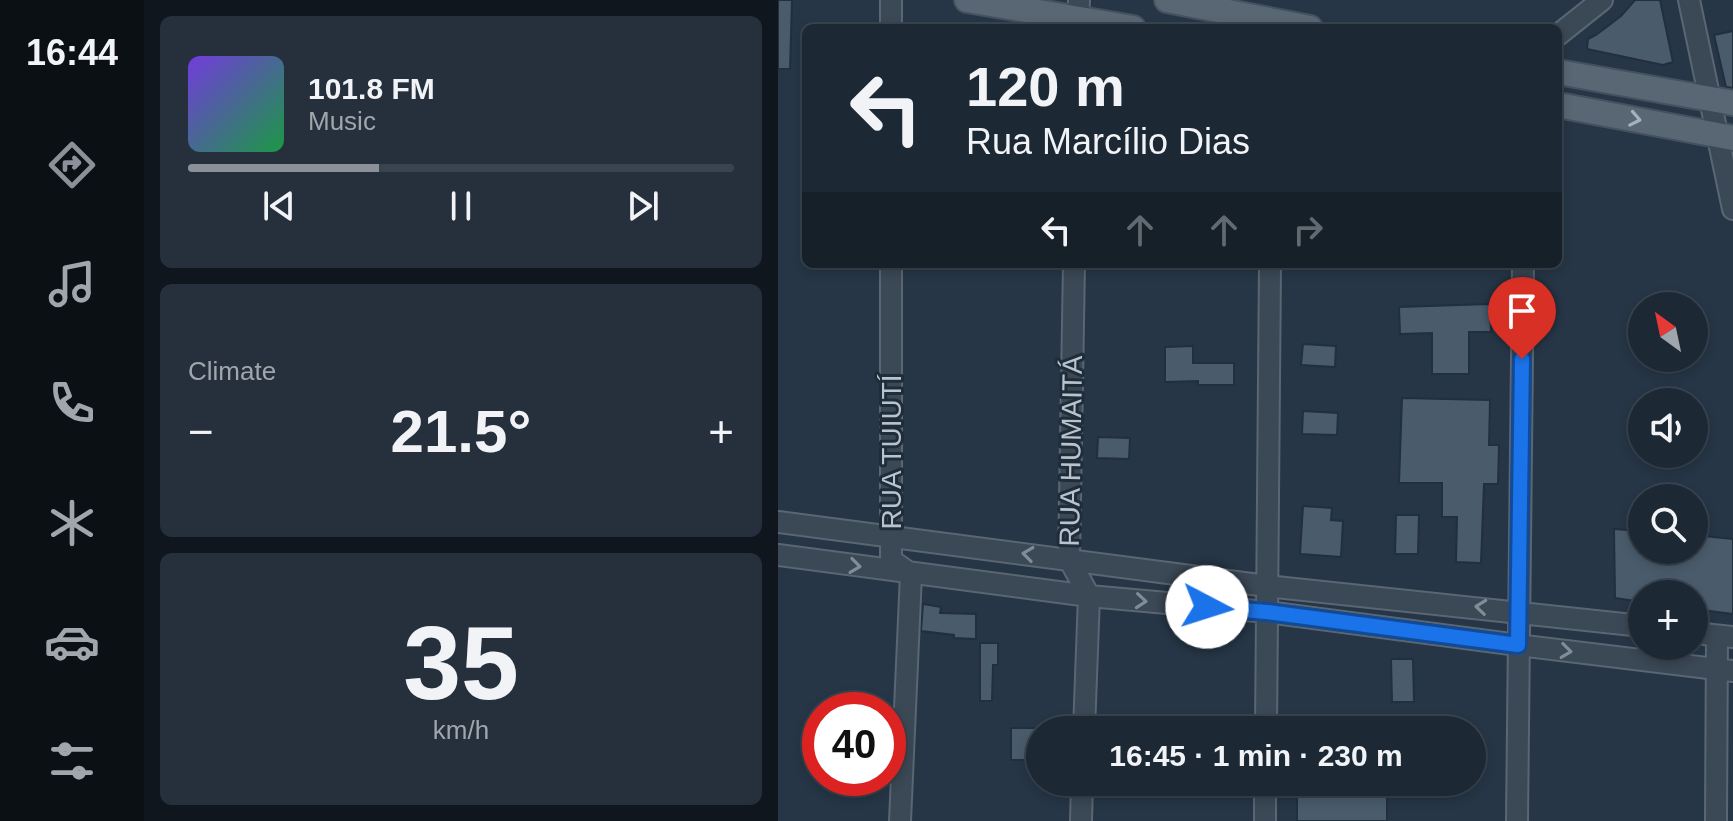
<!DOCTYPE html>
<meta charset="utf-8">
<style>
body{margin:0;font-family:Arial,sans-serif;background:#25303c;color:#f1f3f6;height:100vh;display:flex;flex-direction:column;font-size:30px;white-space:nowrap}
*{box-sizing:border-box;margin:0}
p{font-size:26px;color:#a0a6ac}
.icon{flex:none;width:44px;height:44px;fill:none;stroke:currentColor;stroke-width:2;stroke-linecap:round;stroke-linejoin:round}
.map{position:relative;flex:1;overflow:hidden}
.details{display:flex;flex-direction:column;gap:16px;padding:16px;background:#0f161d;width:634px}
.details>*{flex:none}
.guide{position:absolute;left:24px;top:24px;width:760px;height:244px;border-radius:12px;box-shadow:0 4px 12px #0003,0 0 0 2px #3a444f;background:#1c2834;color:#f1f3f6;overflow:hidden}
.needle{width:52px;rotate:327deg}
.fabs{position:absolute;left:850px;top:292px;display:grid;gap:16px}
.fabs a{display:grid;place-items:center;width:80px;height:80px;border-radius:50%;background:#1c2834;box-shadow:0 4px 12px #0003,0 0 0 2px #3a444f;font-size:40px}
.speed{position:absolute;left:24px;top:692px;display:flex;gap:16px;font-size:40px;font-weight:700;text-align:center}
.speed>*{display:grid;place-content:center;width:104px;height:104px;border-radius:50%;background:#1c2834;box-shadow:0 4px 12px #0003,0 0 0 2px #3a444f;line-height:1}
.speed .limit{border:12px solid #d22;background:#fff;color:#111}
.pin{position:absolute;display:grid;place-items:center;width:68px;height:68px;color:#fff;margin:-82px -34px;border-radius:50% 50% 50% 0;rotate:-45deg;box-shadow:0 0 8px #0007}
.pin .icon{rotate:45deg}
.me{position:absolute;width:88px;margin:-44px;rotate:95deg;stroke-linejoin:round;filter:drop-shadow(0 0 6px #0008)}
.turn{display:flex;align-items:center;gap:28px;height:168px;padding:0 32px;font-size:36px}
.turn .icon{width:104px;height:104px;stroke-width:2.5}
.turn b{display:block;font-size:56px;line-height:68px}
.lanes{display:flex;align-items:center;height:76px;padding:0 32px;background:#0003;justify-content:center;gap:40px;direction:ltr}
.lanes .off{opacity:.35}
.big{font-size:60px;font-weight:800;line-height:1.1}
.details .tile{flex:1;display:flex;flex-direction:column;justify-content:center;gap:12px;min-width:0;padding:0 28px;border-radius:12px;background:#25303c}
.details .dial{align-items:center;gap:0}
.dial b{font-size:104px;line-height:1}
.song{display:flex;align-items:center;gap:24px}
.cover{width:96px;height:96px;border-radius:12px;background:linear-gradient(135deg,hsl(260 70% 55%),hsl(140 70% 35%))}
.played{height:8px;border-radius:4px;background:linear-gradient(90deg,#8c9099 35%,#3a444f 35%)}
.keys{display:flex;justify-content:space-around;direction:ltr}
.heat{display:flex;justify-content:space-between;align-items:center;font-size:44px;direction:ltr}
.trip{position:absolute;left:248px;top:716px;width:460px;height:80px;border-radius:40px;background:#1c2834;box-shadow:0 4px 12px #0003,0 0 0 2px #3a444f;font-weight:800;line-height:80px;text-align:center}
main{display:flex;flex:1;min-height:0}
.tabs{display:flex;flex-direction:column;width:144px;justify-content:space-around;align-items:center;background:#0b1015;color:#a0a6ac}
.tabs .icon{width:56px;height:56px}
.tabs .current{color:#8c9099}
.tabs b{font-size:36px;color:#f1f3f6}
.map>svg:first-child{display:block}
</style>
<main>
<nav class="tabs">
<b>16:44</b>
<svg class="icon current" aria-label="directions" viewBox="0 0 24 24"><path d="M12 3l9 9-9 9-9-9zM9 14v-3h6M13 9l2 2-2 2"/></svg>
<svg class="icon" aria-label="music" viewBox="0 0 24 24"><path d="M9 18V5l10-2v13"/><circle cx="6" cy="18" r="3"/><circle cx="16" cy="16" r="3"/></svg>
<svg class="icon" aria-label="phone" viewBox="0 0 24 24"><path d="M5 4h4l2 5-3 2q2 4 5 5l2-3 5 2v4C11 20 4 13 5 4z"/></svg>
<svg class="icon" aria-label="climate" viewBox="0 0 24 24"><path d="M12 3v18M4 7l16 10M4 17L20 7"/></svg>
<svg class="icon" aria-label="car" viewBox="0 0 24 24"><path d="M5 17H2v-5l4-1 3-4h7l3 4 3 1v5h-3M9 17h6M6 11h13"/><circle cx="7" cy="17" r="2"/><circle cx="17" cy="17" r="2"/></svg>
<svg class="icon" aria-label="filters" viewBox="0 0 24 24"><path d="M4 7h16M4 17h16"/><circle cx="9" cy="7" r="2"/><circle cx="15" cy="17" r="2"/></svg>
</nav>
<section class="details">
<div class="tile">
<div class="song"><i class="cover"></i><div><b>101.8 FM</b><p>Music</p></div></div>
<div class="played"></div>
<div class="keys"><svg class="icon" aria-label="previous" viewBox="0 0 24 24"><path d="M18 5L8 12l10 7zM5 5v14"/></svg><svg class="icon" aria-label="pause" viewBox="0 0 24 24"><path d="M8 5v14M16 5v14"/></svg><svg class="icon" aria-label="next" viewBox="0 0 24 24"><path d="M6 5l10 7-10 7zM19 5v14"/></svg></div>
</div>
<div class="tile"><p>Climate</p>
<div class="heat"><a>−</a><b class="big">21.5°</b><a>+</a></div>
</div>
<div class="tile dial"><b>35</b><p>km/h</p></div>
</section>
<div class="map">
<svg width="955" height="821" viewBox="0 0 955 821">
<rect width="100%" height="100%" fill="#263646"/>
<path fill="#4a5c6c" stroke="#222f3c" stroke-width="2" d="M0 0H14L12 69H0Z
M857 0H882L895 62 885 65 809 49 810 39 818 35 843 16Z
M955 31V88L948 87 936 35Z
M712 304 713 332H691V374H654V333L622 334 621 307Z
M525 344 558 346 557 367 523 365Z
M415 346V363H456V385H420V381L387 382V347Z
M624 398 712 400 711 445H721L720 484H706L703 563 678 562 679 517H664V483H621Z
M525 411 560 413 559 435 524 434Z
M320 437 352 438 351 459 319 458Z
M525 506 554 508 553 520 565 521 563 557 522 554Z
M618 515H641L640 554H617Z
M836 529 864 531V550H916V535L955 539V614L916 609V594H864V602L837 598Z
M145 604 163 607 162 613 198 614V639L176 638V635L143 631Z
M202 643H220V665H215L214 701H202Z
M613 659H635L636 702H614Z
M233 728H261L260 760H233Z
M519 782H609V821H519Z"/>
<g fill="none" stroke-linecap="round" stroke-linejoin="round">
<defs>
<path id="minor" d="M911 0 955 209
M113 28V0
M300 28 301 0
M780 35 824 0
M113 264V560L133 574 122 821
M296 264 291 559 311 596 306 730
M0 522 489 586 864 626
M0 555 311 596 489 612 740 645 955 671
M916 633 955 637
M488 730 492 264
M303 821 304 782
M487 821V782
M739 821 745 264
M938 821 939 636"/>
<path id="major" d="M189 0 355 28
M389 0 532 28
M780 72 955 103
M780 105 955 138"/>
</defs>
<use href="#minor" stroke="#5a6672" stroke-width="24"/>
<use href="#major" stroke="#45515e" stroke-width="28"/>
<use href="#minor" stroke="#3b4855" stroke-width="20"/>
<use href="#major" stroke="#596775" stroke-width="24"/>
</g>
<defs><path id="oneway-chevron" d="M-2-3.5L2.5 0L-2 3.5" fill="none" stroke-width="1.6" stroke-linecap="round" stroke-linejoin="round" transform="scale(2)"/></defs>
<use stroke="#a6b1bc" href="#oneway-chevron" transform="translate(857 119) rotate(11)"/>
<g stroke="#808c98">
<use href="#oneway-chevron" transform="translate(250 554) rotate(-173)"/>
<use href="#oneway-chevron" transform="translate(77 566) rotate(8)"/>
<use href="#oneway-chevron" transform="translate(363 601) rotate(5)"/>
<use href="#oneway-chevron" transform="translate(703 607) rotate(-174)"/>
<use href="#oneway-chevron" transform="translate(788 651) rotate(7)"/>
</g>
<g fill="none" stroke-linecap="round" stroke-linejoin="round">
<defs>
<path id="route" d="M429 607 489 612 740 645 744 359"/>
</defs>
<use href="#route" stroke="#114b97" stroke-width="20"/>
<use href="#route" stroke="#1a73e8" stroke-width="14"/>
</g>
<g text-anchor="middle" dominant-baseline="central" stroke-width="6" stroke-linejoin="round" paint-order="stroke">
<g font-size="28" fill="#b9c3ce" stroke="#1f2d3a">
<text transform="translate(293 451) rotate(-89)">RUA HUMAITÁ</text>
<text transform="translate(113 452) rotate(-90)">RUA TUIUTÍ</text>
</g>
</g>
</svg>
<div class="fabs">
<a><svg class="needle" viewBox="-14 -14 28 28"><path d="M0-13l5 13h-10z" fill="#e53935"/><path d="M0 13l5-13h-10z" fill="#a0a6ac"/></svg></a>
<a><svg class="icon" aria-label="sound" viewBox="0 0 24 24"><path d="M4 9h4l5-4v14l-5-4H4zM17 9q2 3 0 6"/></svg></a>
<a><svg class="icon" aria-label="search" viewBox="0 0 24 24"><circle cx="10" cy="10" r="6"/><path d="M15 15l6 6"/></svg></a>
<a>+</a>
</div>
<div class="speed"><div class="limit">40</div></div>
<div class="pin" style="left:744px;top:359px;background:#d93025"><svg class="icon" aria-label="arrive" viewBox="0 0 24 24"><path d="M6 21V4h12l-3 4 3 4H6"/></svg></div>
<svg class="me" style="left:429px;top:607px" viewBox="-20 -20 40 40"><circle r="19" fill="#fff"/><path d="M0-13L10 11 0 6-10 11z" fill="#1a73e8"/></svg>
<div class="trip">16:45 · 1 min · 230 m</div>
<div class="guide">
<div class="turn"><svg class="icon" aria-label="left" viewBox="0 0 24 24"><path d="M17 20v-9H6M10 6l-5 5 5 5"/></svg><div><b>120 m</b>Rua Marcílio Dias</div></div>
<div class="lanes"><svg class="icon" aria-label="left" viewBox="0 0 24 24"><path d="M17 20v-9H6M10 6l-5 5 5 5"/></svg><svg class="icon off" aria-label="ahead" viewBox="0 0 24 24"><path d="M12 20V5M6 11l6-6 6 6"/></svg><svg class="icon off" aria-label="ahead" viewBox="0 0 24 24"><path d="M12 20V5M6 11l6-6 6 6"/></svg><svg class="icon off" aria-label="right" viewBox="0 0 24 24"><path d="M7 20v-9h11M14 6l5 5-5 5"/></svg></div>
</div>
</div>
</main>
